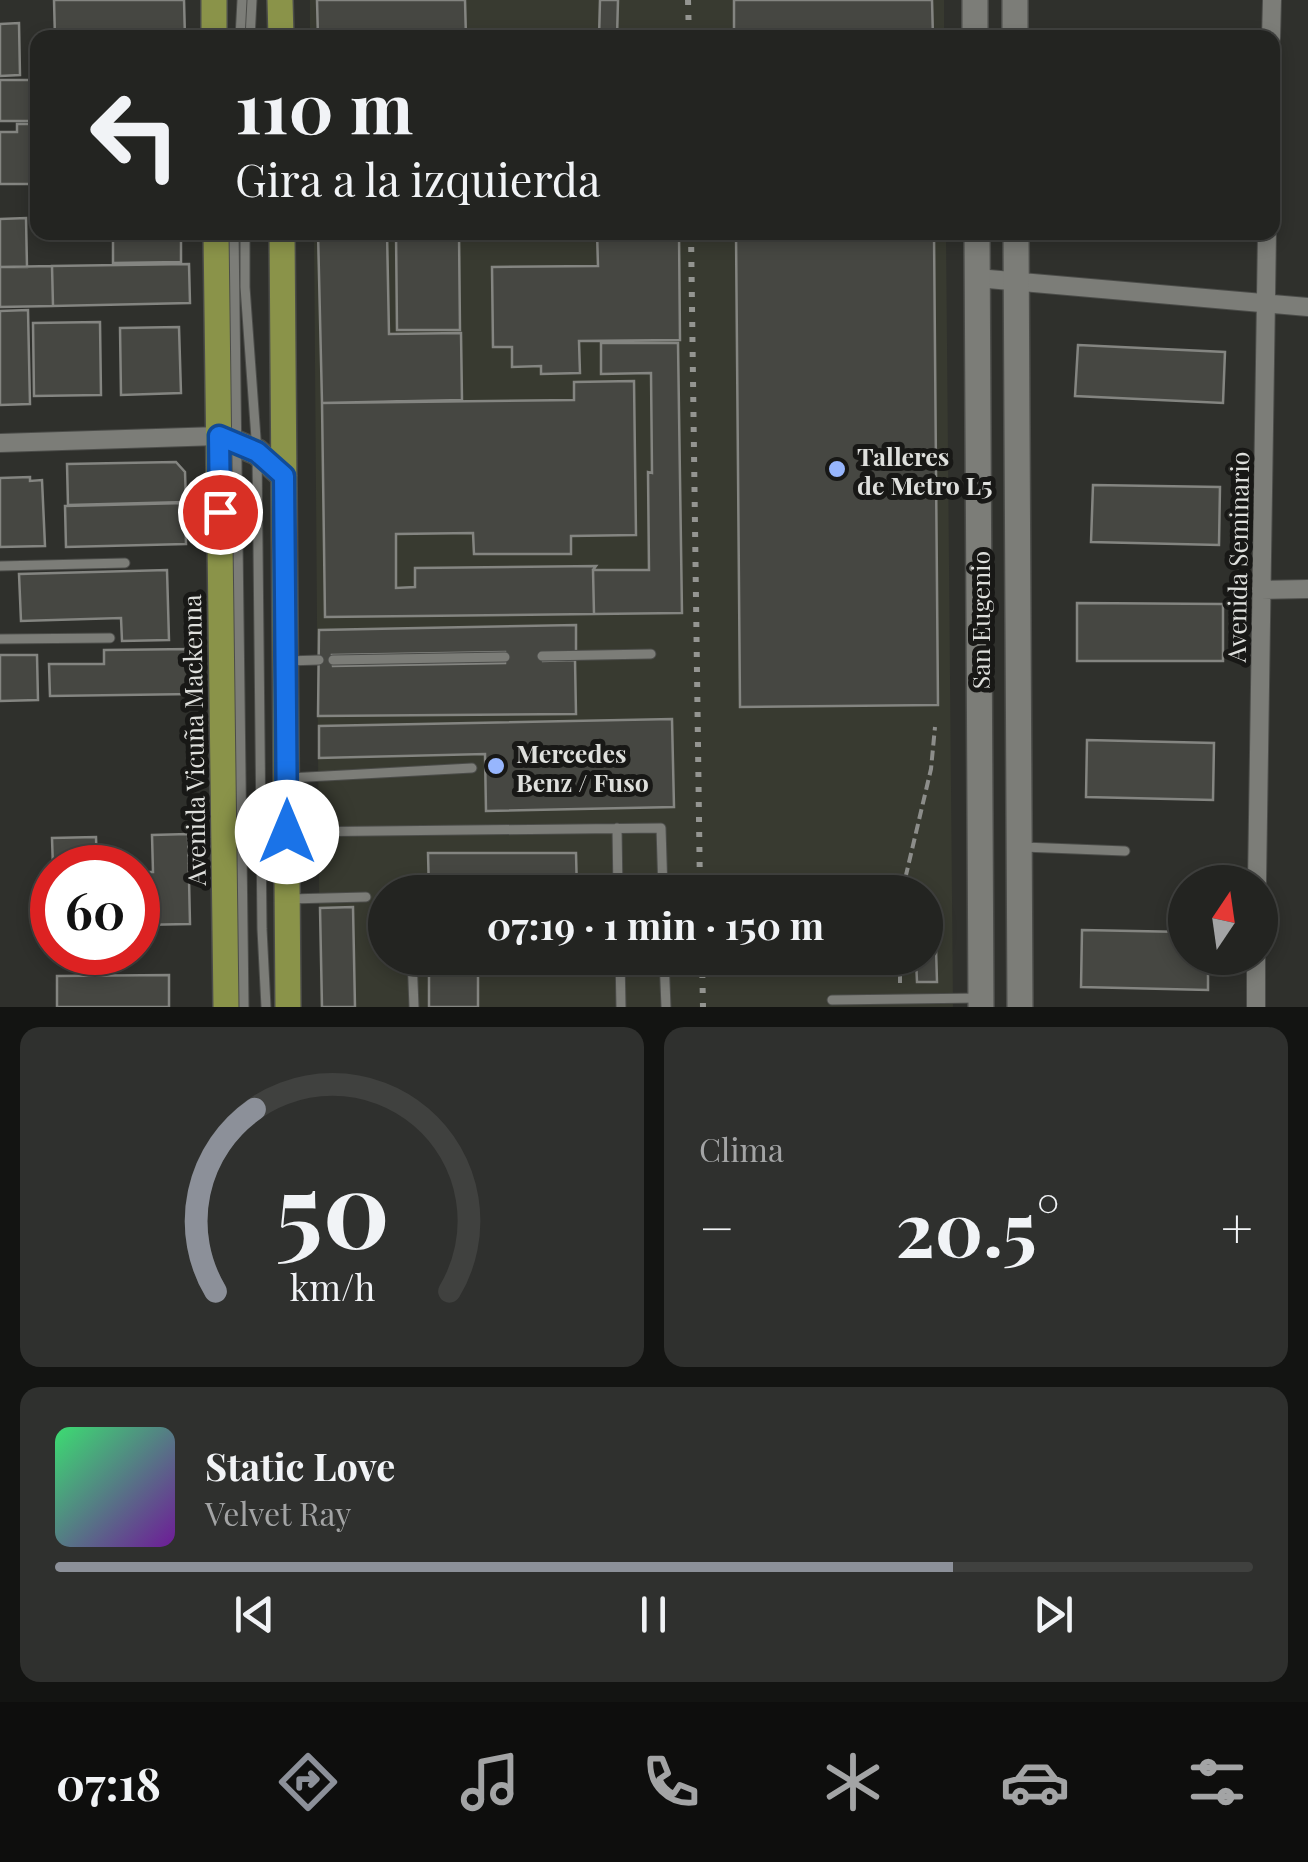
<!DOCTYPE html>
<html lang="es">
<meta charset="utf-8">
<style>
body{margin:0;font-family:"Playfair Display",serif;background:#2f302e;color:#f1f3f6;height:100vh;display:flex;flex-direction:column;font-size:38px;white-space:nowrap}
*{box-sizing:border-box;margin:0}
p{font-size:32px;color:#a3a4a5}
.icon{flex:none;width:55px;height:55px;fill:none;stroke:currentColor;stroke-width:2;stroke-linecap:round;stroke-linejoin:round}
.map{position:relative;height:1007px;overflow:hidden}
.details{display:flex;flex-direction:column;gap:20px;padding:20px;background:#131412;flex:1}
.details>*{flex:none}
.hud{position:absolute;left:30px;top:30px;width:1250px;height:210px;border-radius:20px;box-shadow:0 5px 15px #0003,0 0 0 2px #40413f;background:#232421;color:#f1f3f6;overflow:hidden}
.needle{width:65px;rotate:13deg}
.fabs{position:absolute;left:1168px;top:865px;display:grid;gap:20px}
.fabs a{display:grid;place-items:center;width:110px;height:110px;border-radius:50%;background:#232421;box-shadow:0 5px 15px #0003,0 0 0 2px #40413f;font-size:50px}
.speed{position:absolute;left:30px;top:845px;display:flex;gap:20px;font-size:50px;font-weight:700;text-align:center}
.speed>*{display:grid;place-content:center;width:130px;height:130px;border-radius:50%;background:#232421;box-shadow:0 5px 15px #0003,0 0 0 2px #40413f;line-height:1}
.speed .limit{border:15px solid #d22;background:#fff;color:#111}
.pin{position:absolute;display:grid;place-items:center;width:85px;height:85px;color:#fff;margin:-42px;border:5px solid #fff;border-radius:50%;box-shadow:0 2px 10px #0007}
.me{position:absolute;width:110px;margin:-55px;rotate:0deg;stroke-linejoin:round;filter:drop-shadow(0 0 8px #0008)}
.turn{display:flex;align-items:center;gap:35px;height:210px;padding:0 40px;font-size:45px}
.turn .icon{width:130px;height:130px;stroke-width:2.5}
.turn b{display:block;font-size:70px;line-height:85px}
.big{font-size:75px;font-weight:700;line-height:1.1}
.details .card{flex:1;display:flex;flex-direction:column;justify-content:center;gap:15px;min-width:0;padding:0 35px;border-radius:20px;background:#2f302e}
.details .dial{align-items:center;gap:0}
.dial svg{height:260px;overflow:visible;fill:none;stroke:#40413f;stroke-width:7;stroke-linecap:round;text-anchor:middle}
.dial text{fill:#f1f3f6;stroke:none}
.song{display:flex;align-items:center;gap:30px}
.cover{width:120px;height:120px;border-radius:15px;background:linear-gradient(135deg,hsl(140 70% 55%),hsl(280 70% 35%))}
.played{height:10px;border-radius:5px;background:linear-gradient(90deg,#8c9099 75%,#40413f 75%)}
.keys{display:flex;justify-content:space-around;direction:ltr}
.heat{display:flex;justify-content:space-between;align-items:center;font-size:55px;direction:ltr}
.details .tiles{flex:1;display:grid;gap:20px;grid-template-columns:1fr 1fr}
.card:last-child{grid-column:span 2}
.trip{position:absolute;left:368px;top:875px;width:575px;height:100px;border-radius:50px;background:#232421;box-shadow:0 5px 15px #0003,0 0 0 2px #40413f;font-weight:700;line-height:100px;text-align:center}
.tab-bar{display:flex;height:160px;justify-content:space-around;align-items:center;background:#0e0e0d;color:#a3a4a5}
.tab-bar .icon{width:70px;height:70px}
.tab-bar .current{color:#8c9099}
.tab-bar b{font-size:45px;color:#f1f3f6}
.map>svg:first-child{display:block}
</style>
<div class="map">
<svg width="1308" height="1007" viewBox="0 0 1308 1007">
<rect width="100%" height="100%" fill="#2f302c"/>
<path fill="#383a30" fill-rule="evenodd" d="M310 0H944V37H310Z
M314 233H946L953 1007H320ZM385 892H925V958H385Z"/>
<path fill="#464742" stroke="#848581" stroke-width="2.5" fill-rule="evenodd" d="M54 0H184L185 38H55Z
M317 0H465L466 38H318Z
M600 0H618L617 38H599Z
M734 0H932L933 38H734Z
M19 23 20 75 0 76V24Z
M0 80H32V121H0Z
M17 124H32V184H0V132H17Z
M26 218 27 267H0V219Z
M113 232H181V262L113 263Z
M318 232H387L389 334 461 333 462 400 322 403Z
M396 232H459L460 330H397Z
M597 232H679L680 340 579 341 580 373 541 374V366L512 367V347H493L492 267 598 266Z
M736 232H934L938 705 740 707Z
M189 264 190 303 53 306 52 266Z
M52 266 53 306 0 307V267Z
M28 310 30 404 0 405V311Z
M100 322 101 395 34 396 33 323Z
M179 327 181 393 121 395 120 328Z
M601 343H678L682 613 594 614 593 570H649L648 472 652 473 651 373 601 374Z
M1078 345 1225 352 1223 403 1075 396Z
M634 381 636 535 571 536V554H474L473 533 396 534V588L415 587V568L596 566 593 570 594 614 325 617 322 403 574 400V382Z
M176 462 185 472 186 502 68 505 67 464Z
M30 477V481L42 480 45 546 0 547V478Z
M1093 485 1220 487 1219 545 1091 542Z
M185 503 186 544 66 547 65 506Z
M167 570 169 640 122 641 121 618 21 621 19 574Z
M1077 603 1223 604V661H1077Z
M576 625V652L542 653 543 661 575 660 576 714 318 716 319 630ZM505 652V663L333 666 332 655Z
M192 649 193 694 50 696 49 664H104V650Z
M0 655H37L38 700 0 701Z
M672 719 674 807 486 811 485 754 319 758V726Z
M1087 740 1214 743 1213 800 1086 797Z
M188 834 190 924 138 925V872H153L152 835Z
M96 837 97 868H53L52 838Z
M428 853H576L577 892H429Z
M353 907 355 1007H322L320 908Z
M925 913H935L937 982H917L916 959 906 958H925Z
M1082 930 1185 932V958H1208V990L1081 987Z
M429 958H478V1007H429Z
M169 975V1007H57V976Z"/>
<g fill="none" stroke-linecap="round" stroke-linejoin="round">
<defs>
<path id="lane" d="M240 38 242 0
M250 38 252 0
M234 232 244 1007
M245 232V287L257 452 262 929 266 1007
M0 566 125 563
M0 639 110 638
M542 656 651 654
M333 660 505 657
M287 661 319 660
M289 778 472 768
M617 828 618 892
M289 832 661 828 663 892
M1023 847 1125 851
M289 899 366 897
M412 958 414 1007
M620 958 621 1007
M664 958 666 1007
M832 1000 979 998"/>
<path id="street" d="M1271 38 1272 0
M977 278 1308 307
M0 443 219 436
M1261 590 1308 589
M1257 882 1267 232
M1256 1007V958"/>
<path id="secondary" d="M975 0V38
M1015 0V38
M977 232 981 1007
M1016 232 1020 1007"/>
<path id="primary" d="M214 0V38
M280 0 281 38
M216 232 226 1007
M282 232 288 1007
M219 436 257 452 284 476"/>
</defs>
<use href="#lane" stroke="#4b4c49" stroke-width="11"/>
<use href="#street" stroke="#4b4c49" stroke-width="20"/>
<use href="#secondary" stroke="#4b4c49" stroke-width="28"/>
<use href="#primary" stroke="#4b4c49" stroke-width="28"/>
<path stroke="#8c8d8a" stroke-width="4" stroke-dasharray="10 5" stroke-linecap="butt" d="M902 892 931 769 935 727
M900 958V984"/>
<use href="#lane" stroke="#7c7d78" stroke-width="9"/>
<use href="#street" stroke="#7c7d78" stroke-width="18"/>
<use href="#secondary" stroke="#7c7d78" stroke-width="25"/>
<use href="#primary" stroke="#8a9349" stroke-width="25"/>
<path stroke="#949591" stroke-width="6" stroke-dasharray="5 10" stroke-linecap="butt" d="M688 0 689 38
M691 232 700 892
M702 958 703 1007"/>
</g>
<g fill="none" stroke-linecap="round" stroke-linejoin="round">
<defs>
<path id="route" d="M220 512 219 436 257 452 284 476 287 832"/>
</defs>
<use href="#route" stroke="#114b97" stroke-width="25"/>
<use href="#route" stroke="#1a73e8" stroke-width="18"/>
</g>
<g fill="#97b6fd" stroke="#181816" stroke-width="4">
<circle cx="837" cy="469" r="10"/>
<circle cx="496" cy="766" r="10"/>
</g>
<g text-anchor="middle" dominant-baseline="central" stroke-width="10" stroke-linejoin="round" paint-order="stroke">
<g font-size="25" font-weight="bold" fill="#dedfdc" stroke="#181816" text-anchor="start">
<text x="857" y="455">Talleres<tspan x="857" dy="29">de Metro L5</tspan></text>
<text x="516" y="752">Mercedes<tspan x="516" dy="29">Benz / Fuso</tspan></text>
</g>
<g font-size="25" fill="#dedfdc" stroke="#181816">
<text transform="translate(1237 557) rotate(-89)">Avenida Seminario</text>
<text transform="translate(979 620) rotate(-90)">San Eugenio</text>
<text transform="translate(193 740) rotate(-91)">Avenida Vicuña Mackenna</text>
</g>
</g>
</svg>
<div class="fabs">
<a><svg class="needle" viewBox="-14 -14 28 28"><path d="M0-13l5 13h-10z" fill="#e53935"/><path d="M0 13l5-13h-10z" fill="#a3a4a5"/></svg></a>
</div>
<div class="speed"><div class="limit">60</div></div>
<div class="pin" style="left:220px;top:512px;background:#d93025"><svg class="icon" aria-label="arrive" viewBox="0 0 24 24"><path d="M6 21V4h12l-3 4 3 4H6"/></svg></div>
<svg class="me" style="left:287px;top:832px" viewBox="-20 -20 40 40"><circle r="19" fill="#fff"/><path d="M0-13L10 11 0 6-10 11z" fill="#1a73e8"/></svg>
<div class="trip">07:19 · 1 min · 150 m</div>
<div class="hud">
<div class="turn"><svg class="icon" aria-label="left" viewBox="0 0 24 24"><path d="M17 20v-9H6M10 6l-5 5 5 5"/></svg><div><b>110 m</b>Gira a la izquierda</div></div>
</div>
</div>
<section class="details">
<div class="tiles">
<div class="card dial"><svg viewBox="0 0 100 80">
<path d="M14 69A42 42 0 1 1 86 69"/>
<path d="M14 69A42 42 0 0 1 26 13" stroke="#8c9099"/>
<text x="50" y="56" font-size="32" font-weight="700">50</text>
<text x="50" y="72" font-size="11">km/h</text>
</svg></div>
<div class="card"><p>Clima</p>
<div class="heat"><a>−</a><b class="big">20.5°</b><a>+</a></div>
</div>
<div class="card">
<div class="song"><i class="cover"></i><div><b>Static Love</b><p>Velvet Ray</p></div></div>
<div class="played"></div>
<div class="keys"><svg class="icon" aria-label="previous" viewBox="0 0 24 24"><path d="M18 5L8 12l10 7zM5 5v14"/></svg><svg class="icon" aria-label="pause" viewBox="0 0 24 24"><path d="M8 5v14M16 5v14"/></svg><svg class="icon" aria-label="next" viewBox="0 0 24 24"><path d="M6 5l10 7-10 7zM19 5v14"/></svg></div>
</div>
</div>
</section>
<nav class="tab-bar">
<b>07:18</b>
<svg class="icon current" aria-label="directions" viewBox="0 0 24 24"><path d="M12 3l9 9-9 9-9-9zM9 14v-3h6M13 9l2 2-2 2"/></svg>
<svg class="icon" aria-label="music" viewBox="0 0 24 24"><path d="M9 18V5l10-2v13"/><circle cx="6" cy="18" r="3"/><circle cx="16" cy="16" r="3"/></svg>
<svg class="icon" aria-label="phone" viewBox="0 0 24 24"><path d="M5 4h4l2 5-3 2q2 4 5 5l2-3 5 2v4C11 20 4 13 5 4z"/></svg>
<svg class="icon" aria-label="climate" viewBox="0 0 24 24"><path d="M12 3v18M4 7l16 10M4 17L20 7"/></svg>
<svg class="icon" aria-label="car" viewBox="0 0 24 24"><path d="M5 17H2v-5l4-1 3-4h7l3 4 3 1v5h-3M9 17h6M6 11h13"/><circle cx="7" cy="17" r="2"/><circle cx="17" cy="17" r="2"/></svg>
<svg class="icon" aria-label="filters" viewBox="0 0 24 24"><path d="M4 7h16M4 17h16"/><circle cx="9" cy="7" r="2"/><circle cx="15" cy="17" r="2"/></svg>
</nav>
